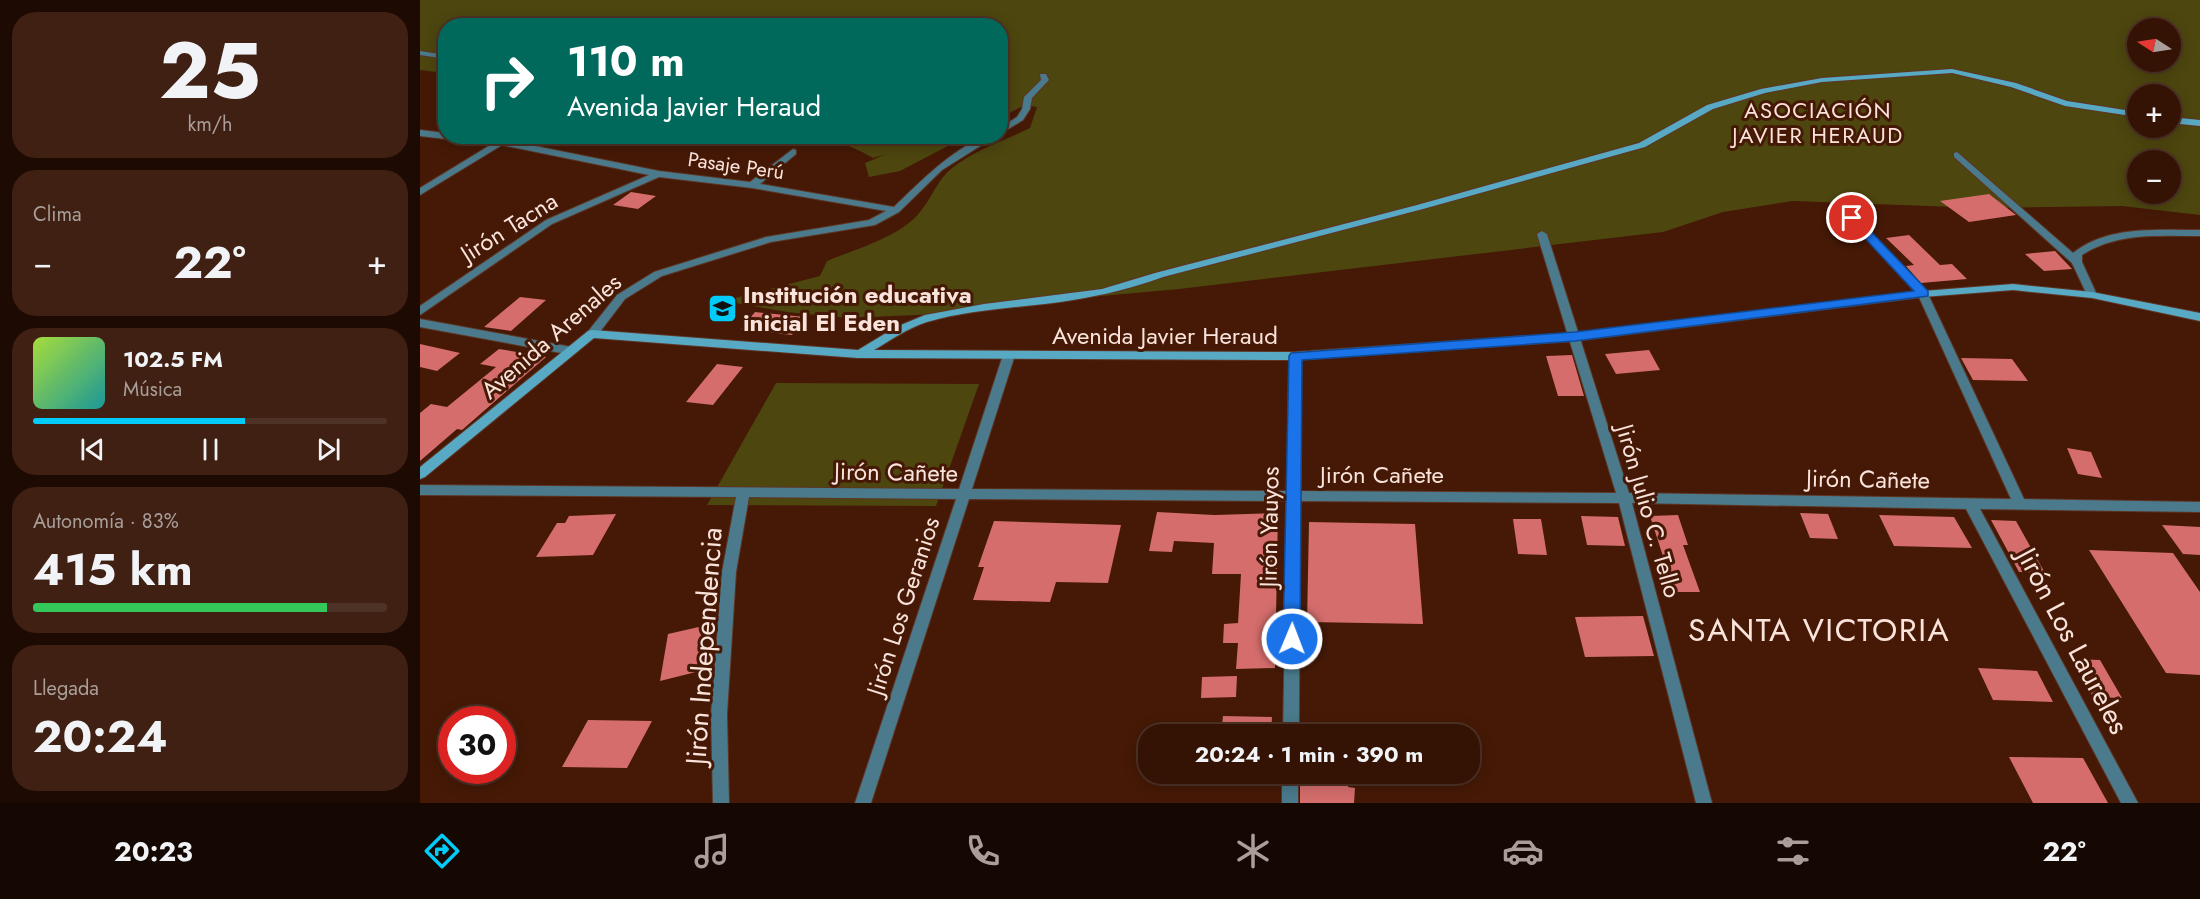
<!DOCTYPE html>
<html lang="es">
<meta charset="utf-8">
<style>
body{margin:0;font-family:Jost,sans-serif;background:#3f2013;color:#f1f3f6;height:100vh;display:flex;flex-direction:column;font-size:22px;white-space:nowrap}
*{box-sizing:border-box;margin:0}
p{font-size:20px;color:#a99e9a}
.icon{flex:none;width:33px;height:33px;fill:none;stroke:currentColor;stroke-width:2;stroke-linecap:round;stroke-linejoin:round}
.map{position:relative;flex:1;overflow:hidden}
.details{display:flex;flex-direction:column;gap:12px;padding:12px;background:#1d0a02;width:420px}
.details>*{flex:none}
.top-card{position:absolute;left:18px;top:18px;width:570px;height:126px;border-radius:24px;box-shadow:0 3px 15px #0003,0 0 0 2px #4e3226;background:#00695c;color:#fff;overflow:hidden}
.needle{width:39px;rotate:282deg}
.buttons{position:absolute;left:1707px;top:18px;display:grid;gap:12px}
.buttons a{display:grid;place-items:center;width:54px;height:54px;border-radius:50%;background:#341304;box-shadow:0 3px 15px #0003,0 0 0 2px #4e3226;font-size:30px}
.speed{position:absolute;left:18px;top:706px;display:flex;gap:12px;font-size:30px;font-weight:700;text-align:center}
.speed>*{display:grid;place-content:center;width:78px;height:78px;border-radius:50%;background:#341304;box-shadow:0 3px 15px #0003,0 0 0 2px #4e3226;line-height:1}
.speed .limit{border:9px solid #d22;background:#fff;color:#111}
.pin{position:absolute;display:grid;place-items:center;width:51px;height:51px;color:#fff;margin:-26px;border:3px solid #fff;border-radius:50%;box-shadow:0 2px 6px #0007}
.me{position:absolute;width:66px;margin:-33px;rotate:1deg;stroke-linejoin:round;filter:drop-shadow(0 0 4px #0008)}
.turn{display:flex;align-items:center;gap:21px;height:126px;padding:0 30px;font-size:27px}
.turn .icon{width:78px;height:78px;stroke-width:2.5}
.turn b{display:block;font-size:42px;line-height:51px}
.big{font-size:45px;font-weight:700;line-height:1.1}
.details .card{flex:1;display:flex;flex-direction:column;justify-content:center;gap:9px;min-width:0;padding:0 21px;border-radius:24px;background:#3f2013}
.details .dial{align-items:center;gap:0}
.dial b{font-size:78px;line-height:1}
.song{display:flex;align-items:center;gap:18px}
.cover{width:72px;height:72px;border-radius:9px;background:linear-gradient(135deg,hsl(80 70% 55%),hsl(180 70% 35%))}
.played{height:6px;border-radius:3px;background:linear-gradient(90deg,#00cbf9 60%,#4e3226 60%)}
.keys{display:flex;justify-content:space-around;direction:ltr}
.heat{display:flex;justify-content:space-between;align-items:center;font-size:33px;direction:ltr}
.charge{height:9px;border-radius:4px;background:linear-gradient(90deg,#34c759 83%,#4e3226 0)}
.trip{position:absolute;left:718px;top:724px;width:342px;height:60px;border-radius:24px;background:#341304;box-shadow:0 3px 15px #0003,0 0 0 2px #4e3226;font-weight:700;line-height:60px;text-align:center}
.dock{display:flex;height:96px;justify-content:space-around;align-items:center;background:#150802;color:#a99e9a}
.dock .icon{width:42px;height:42px}
.dock .active{color:#00cbf9}
.dock b{font-size:27px;color:#f1f3f6}
main{display:flex;flex:1;min-height:0}
.map>svg:first-child{display:block}
</style>
<main>
<section class="details">
<div class="card dial"><b>25</b><p>km/h</p></div>
<div class="card"><p>Clima</p>
<div class="heat"><a>−</a><b class="big">22°</b><a>+</a></div>
</div>
<div class="card">
<div class="song"><i class="cover"></i><div><b>102.5 FM</b><p>Música</p></div></div>
<div class="played"></div>
<div class="keys"><svg class="icon" aria-label="previous" viewBox="0 0 24 24"><path d="M18 5L8 12l10 7zM5 5v14"/></svg><svg class="icon" aria-label="pause" viewBox="0 0 24 24"><path d="M8 5v14M16 5v14"/></svg><svg class="icon" aria-label="next" viewBox="0 0 24 24"><path d="M6 5l10 7-10 7zM19 5v14"/></svg></div>
</div>
<div class="card"><p>Autonomía · 83%</p><b class="big">415 km</b><div class="charge"></div></div>
<div class="card"><p>Llegada</p><b class="big">20:24</b></div>
</section>
<div class="map">
<svg width="1780" height="803" viewBox="0 0 1780 803">
<rect width="100%" height="100%" fill="#451906"/>
<path fill="#4d460f" fill-rule="evenodd" d="M0 0H1780V215L1702 206 1562 208 1373 201 1303 212 1243 232 759 289 648 299 520 314 427 318 367 312 304 301 400 276 407 261C436 249 480 237 500 212 512 198 517 180 532 168 554 150 584 141 610 128L617 107 605 105 581 117 580 26H26L25 73 0 70ZM1718 28H1750V62H1718ZM1718 94H1750V128H1718ZM1718 160H1750V194H1718Z
M368 137 545 136V137L480 171 449 177 445 163 466 154 453 158C421 139 404 139 368 137Z
M356 383 559 384 516 506 287 505Z"/>
<path fill="#d46d6c" d="M211 192 236 196 218 209 193 205Z
M1569 194 1596 215 1549 222 1520 201Z
M1489 235 1520 265 1532 264 1547 279 1501 283 1486 266 1494 265 1466 238Z
M1635 251 1652 269 1624 271 1605 254Z
M100 297 126 300 91 331 64 327Z
M335 312 385 317 372 335 321 329Z
M0 344 40 353 17 371 0 367Z
M79 349 126 357 42 430 37 429 0 461V413L11 404 27 407 76 367 60 364Z
M1229 350 1240 370 1196 374 1185 354Z
M1152 355 1164 396H1138L1126 356Z
M1541 358 1592 359 1608 381 1553 380Z
M297 364 323 367 293 405 266 402Z
M1647 448 1671 452 1682 478 1658 474Z
M737 512 794 515 858 513 855 668 816 669 818 643H803L804 624 818 623 821 574H792L794 543 754 541 752 552 729 551Z
M1380 513 1408 514 1418 539 1390 538Z
M196 514 173 555 116 557 137 523H145L149 516Z
M1258 515 1268 545H1263L1280 592H1252L1246 575H1249L1230 516Z
M1459 515 1534 517 1552 548 1474 546Z
M1161 516 1198 517 1205 546 1167 545Z
M1093 519H1121L1127 555 1098 554Z
M1571 520 1596 521 1625 573 1599 572Z
M574 521 701 525 688 583 636 582 630 602 553 600 564 567H558Z
M889 522 995 524 1003 624 887 622Z
M1742 525 1780 527V555L1763 554Z
M1669 550 1753 553 1780 592V675L1746 673Z
M1223 616 1234 656 1165 657 1155 617Z
M283 626 276 672 240 681 248 634Z
M1652 659 1680 660 1702 698 1673 697Z
M1558 668 1617 671 1633 702 1573 700Z
M817 676 816 697 781 698 782 677Z
M803 716 852 717 851 735H801Z
M168 720 232 721 207 768 142 767Z
M1589 757 1663 758 1688 803H1613Z
M880 774H929L928 787 935 788 934 803H880Z"/>
<g fill="none" stroke-linecap="round" stroke-linejoin="round">
<defs>
<path id="street" d="M0 51 26 55V59L0 55Z
M620 74H626L629 80 612 98 610 109 603 120 580 134V128L597 117 602 109 604 97 621 80Z
M0 130 26 133V136H58L81 139 239 171 330 182 373 149 376 150V154L340 184 474 207C497 185 544 136 576 136L522 170 479 212 455 225 351 242 242 276 205 299 176 337 172 338 166 334 197 295 234 272 346 237 449 220 466 211 332 188 239 177 132 224 0 315V306L126 220 229 175 82 145 0 195V188L72 144 30 137 26 139 0 136Z
M1537 152 1653 253C1688 225 1738 230 1780 230V236C1740 236 1697 232 1662 255V262L1677 295 1676 297H1668L1652 263 1534 157V153Z
M1432 215 1435 216 1508 294 1604 499 1780 502V512L1560 509 1718 803H1701L1546 509 1212 503 1292 803H1276L1199 503 880 501 879 735H863L867 501 549 499 451 803H435L536 499 329 497 316 572 307 714 309 803H293L291 714 302 572 316 497 0 495V485L539 489 583 355 589 351 595 355 552 489 867 491 869 356 875 352 881 356 880 491 1196 493 1117 234 1122 231 1127 234 1209 493 1591 499 1498 295 1429 220V216Z
M0 319 152 347 158 351 152 355 0 327Z
M862 774H878V803H862Z"/>
<path id="secondary" d="M1532 69 1596 83 1647 101 1718 112V117L1645 106 1591 87 1532 73 1402 82 1345 93 1293 109 1225 147 1003 209 743 277C713 288 684 295 653 300 605 308 555 308 507 322 488 328 471 340 454 350L875 352 1155 333 1503 291 1593 284 1672 292 1780 313V321L1672 298 1593 290 1503 297 1155 341 875 360 438 358 174 338 5 477 0 479V467L168 331 172 330 438 350 476 327 505 315 564 304 682 289 735 273 997 205 1219 143 1287 105 1341 89 1402 78Z
M1750 117 1780 120V126L1750 123Z"/>
</defs>
<use href="#street" stroke="#5e3524" stroke-width="2"/>
<use href="#secondary" stroke="#5e3524" stroke-width="2"/>
<use href="#street" fill="#4a7a8b" fill-rule="evenodd"/>
<use href="#secondary" fill="#58a9c4" fill-rule="evenodd"/>
</g>
<path fill="#1a73e8" stroke="#114b97" stroke-width="1.5" d="M1432 215 1436 216 1508 291V296L1155 341 882 360 880 639 878 645 872 647 866 645 863 639 869 356 871 353 1155 332 1494 291 1428 220 1426 218Z"/>
<defs>
<symbol id="school-square" viewBox="-11 -11 22 22"><rect x="-9" y="-9" width="18" height="18" rx="4" fill="#00cbf9" stroke="#451906"/><path d="M0-5L7-2L0 1L-7-2ZM-4 1L0 2.5L4 1V4Q0 6-4 4Z" fill="#111"/></symbol>
</defs>
<g fill-rule="evenodd">
<use href="#school-square" x="286" y="292" width="33" height="33"/>
</g>
<g text-anchor="middle" dominant-baseline="central" stroke-width="6" stroke-linejoin="round" paint-order="stroke">
<g font-size="20" fill="#fae3db" stroke="#451906">
<text transform="translate(316 166) rotate(8)">Pasaje Perú</text>
</g>
<g font-size="22" letter-spacing="1.5" fill="#fae3db" stroke="#451906">
<text x="1398" y="110">ASOCIACIÓN<tspan x="1398" dy="25">JAVIER HERAUD</tspan></text>
</g>
<g font-size="24" fill="#fae3db" stroke="#451906">
<text transform="translate(89 227) rotate(-32)">Jirón Tacna</text>
<text x="745" y="335">Avenida Javier Heraud</text>
<text transform="translate(131 336) rotate(-41)">Avenida Arenales</text>
<text transform="translate(476 472) rotate(1)">Jirón Cañete</text>
<text x="962" y="474">Jirón Cañete</text>
<text transform="translate(1448 479) rotate(1)">Jirón Cañete</text>
<text transform="translate(1229 511) rotate(74)">Jirón Julio C. Tello</text>
<text transform="translate(849 527) rotate(-89)">Jirón Yauyos</text>
<text transform="translate(483 606) rotate(-72)">Jirón Los Geranios</text>
</g>
<g font-size="24" font-weight="bold" fill="#fae3db" stroke="#451906" text-anchor="start">
<text x="323" y="294">Institución educativa<tspan x="323" dy="28">inicial El Eden</tspan></text>
</g>
<g font-size="28" fill="#fae3db" stroke="#451906">
<text transform="translate(1653 641) rotate(62)">Jirón Los Laureles</text>
<text transform="translate(284 646) rotate(-86)">Jirón Independencia</text>
</g>
<g font-size="32" letter-spacing="1.5" fill="#fae3db" stroke="#451906">
<text x="1399" y="630">SANTA VICTORIA</text>
</g>
</g>
</svg>
<div class="buttons">
<a><svg class="needle" viewBox="-14 -14 28 28"><path d="M0-13l5 13h-10z" fill="#e53935"/><path d="M0 13l5-13h-10z" fill="#a99e9a"/></svg></a>
<a>+</a>
<a>−</a>
</div>
<div class="speed"><div class="limit">30</div></div>
<div class="pin" style="left:1432px;top:218px;background:#d93025"><svg class="icon" aria-label="arrive" viewBox="0 0 24 24"><path d="M6 21V4h12l-3 4 3 4H6"/></svg></div>
<svg class="me" style="left:872px;top:639px" viewBox="-20 -20 40 40"><circle r="17" fill="#1a73e8" stroke="#fff" stroke-width="3"/><path d="M0-11L8 9 0 5-8 9z" fill="#fff"/></svg>
<div class="trip">20:24 · 1 min · 390 m</div>
<div class="top-card">
<div class="turn"><svg class="icon" aria-label="right" viewBox="0 0 24 24"><path d="M7 20v-9h11M14 6l5 5-5 5"/></svg><div><b>110 m</b>Avenida Javier Heraud</div></div>
</div>
</div>
</main>
<nav class="dock">
<b>20:23</b>
<svg class="icon active" aria-label="directions" viewBox="0 0 24 24"><path d="M12 3l9 9-9 9-9-9zM9 14v-3h6M13 9l2 2-2 2"/></svg>
<svg class="icon" aria-label="music" viewBox="0 0 24 24"><path d="M9 18V5l10-2v13"/><circle cx="6" cy="18" r="3"/><circle cx="16" cy="16" r="3"/></svg>
<svg class="icon" aria-label="phone" viewBox="0 0 24 24"><path d="M5 4h4l2 5-3 2q2 4 5 5l2-3 5 2v4C11 20 4 13 5 4z"/></svg>
<svg class="icon" aria-label="climate" viewBox="0 0 24 24"><path d="M12 3v18M4 7l16 10M4 17L20 7"/></svg>
<svg class="icon" aria-label="car" viewBox="0 0 24 24"><path d="M5 17H2v-5l4-1 3-4h7l3 4 3 1v5h-3M9 17h6M6 11h13"/><circle cx="7" cy="17" r="2"/><circle cx="17" cy="17" r="2"/></svg>
<svg class="icon" aria-label="filters" viewBox="0 0 24 24"><path d="M4 7h16M4 17h16"/><circle cx="9" cy="7" r="2"/><circle cx="15" cy="17" r="2"/></svg>
<b>22°</b>
</nav>
